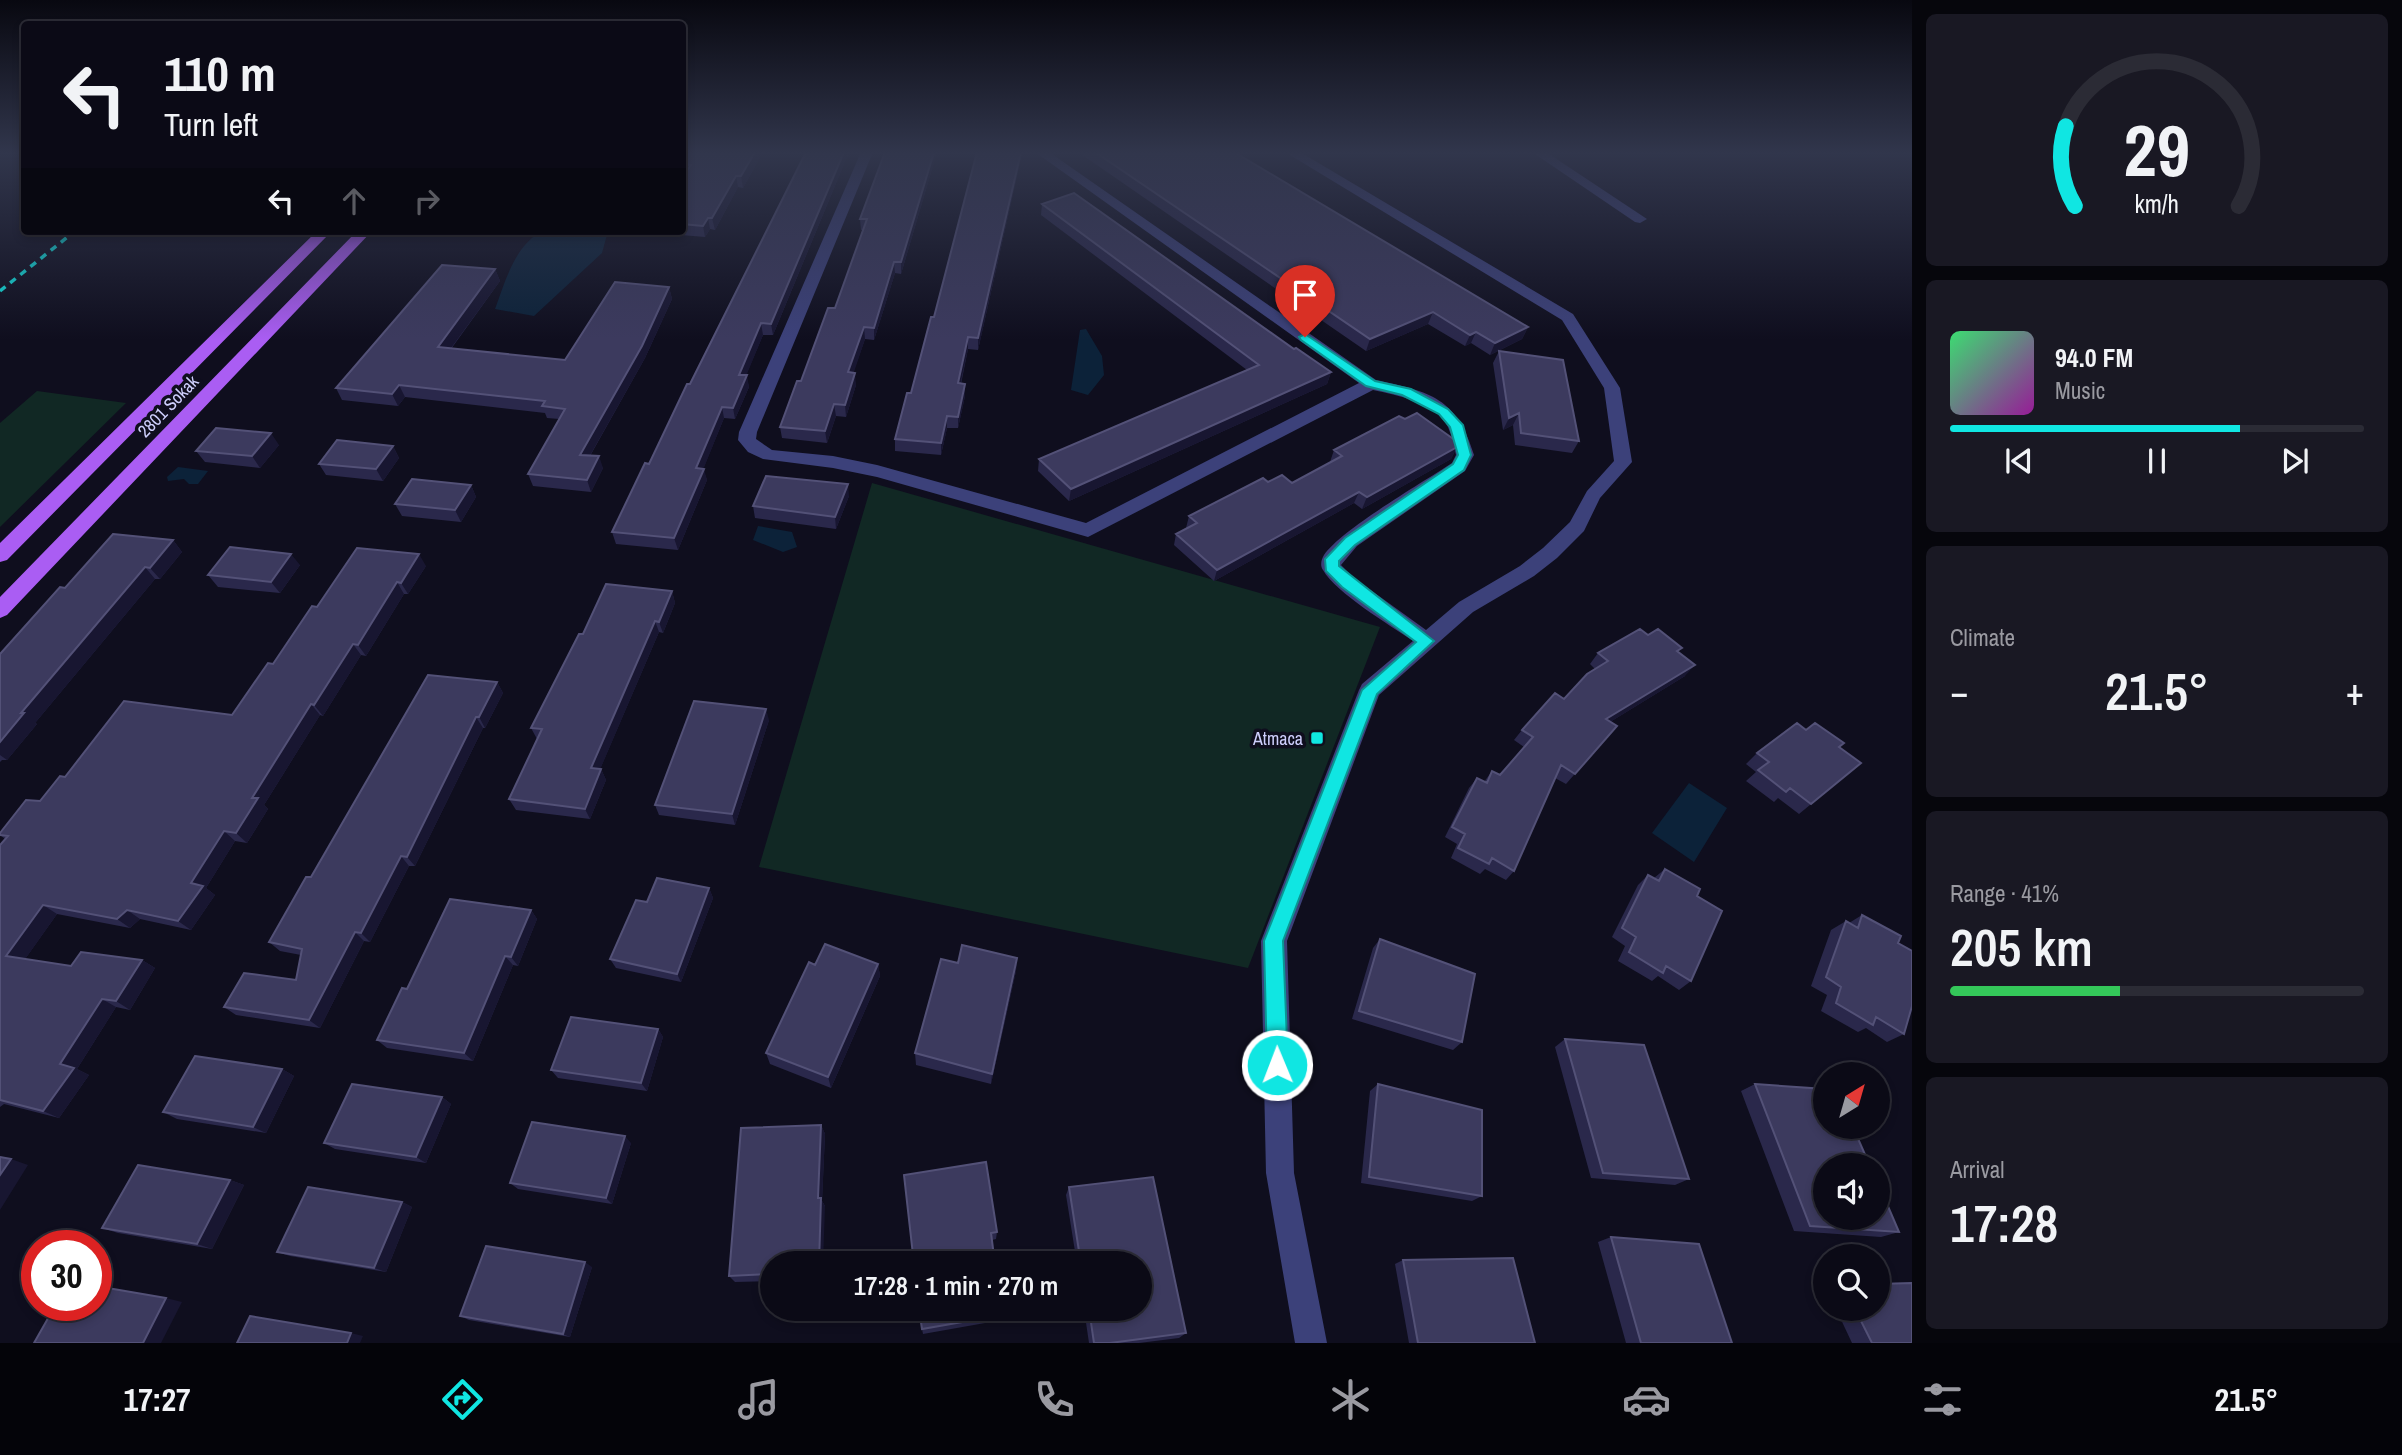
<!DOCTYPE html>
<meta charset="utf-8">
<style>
body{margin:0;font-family:"Archivo Narrow",sans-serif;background:#191823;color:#f1f3f6;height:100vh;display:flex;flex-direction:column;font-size:26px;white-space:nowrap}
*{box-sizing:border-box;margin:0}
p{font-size:23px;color:#9a9aa1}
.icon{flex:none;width:38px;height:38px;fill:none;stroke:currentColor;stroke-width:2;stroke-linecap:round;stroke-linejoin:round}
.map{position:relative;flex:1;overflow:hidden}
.panel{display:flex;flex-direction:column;gap:14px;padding:14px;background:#06060c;width:490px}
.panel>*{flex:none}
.guide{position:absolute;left:21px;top:21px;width:665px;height:214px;border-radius:7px;box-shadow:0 4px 10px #0003,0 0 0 2px #2b2b35;background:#0b0a16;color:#f1f3f6;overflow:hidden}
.needle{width:46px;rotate:37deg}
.controls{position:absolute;left:1813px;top:1062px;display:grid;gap:14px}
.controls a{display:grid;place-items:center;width:77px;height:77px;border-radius:50%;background:#0b0a16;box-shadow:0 4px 10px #0003,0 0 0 2px #2b2b35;font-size:35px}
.speed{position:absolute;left:21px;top:1230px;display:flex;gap:14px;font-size:35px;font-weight:700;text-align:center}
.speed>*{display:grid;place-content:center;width:91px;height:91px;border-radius:50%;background:#0b0a16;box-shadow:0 4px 10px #0003,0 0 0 2px #2b2b35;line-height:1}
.speed .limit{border:10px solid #d22;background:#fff;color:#111}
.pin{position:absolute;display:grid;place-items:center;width:60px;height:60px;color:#fff;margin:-72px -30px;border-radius:50% 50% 50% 0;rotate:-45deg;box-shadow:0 0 7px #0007}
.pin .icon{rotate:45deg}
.me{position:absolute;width:77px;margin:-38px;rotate:359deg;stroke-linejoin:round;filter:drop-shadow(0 0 5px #0008)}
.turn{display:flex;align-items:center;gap:24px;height:147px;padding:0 28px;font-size:32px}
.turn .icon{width:91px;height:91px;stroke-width:2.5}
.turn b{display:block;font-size:49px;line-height:60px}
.lanes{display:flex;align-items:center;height:66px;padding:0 28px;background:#0003;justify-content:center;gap:35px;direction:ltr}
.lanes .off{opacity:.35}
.big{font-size:52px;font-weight:600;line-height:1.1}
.panel .tile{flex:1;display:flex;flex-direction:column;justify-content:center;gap:10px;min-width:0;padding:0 24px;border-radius:10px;background:#191823}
.panel .dial{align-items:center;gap:0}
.dial svg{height:182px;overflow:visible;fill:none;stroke:#2b2b35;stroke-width:7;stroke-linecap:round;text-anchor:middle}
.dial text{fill:#f1f3f6;stroke:none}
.song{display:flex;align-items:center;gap:21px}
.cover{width:84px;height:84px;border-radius:10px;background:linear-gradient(135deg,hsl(140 70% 55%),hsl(300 70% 35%))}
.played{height:7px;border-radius:4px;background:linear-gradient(90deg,#10e6e2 70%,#2b2b35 70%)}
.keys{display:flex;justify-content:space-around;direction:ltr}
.heat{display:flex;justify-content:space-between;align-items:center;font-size:38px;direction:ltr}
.charge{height:10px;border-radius:5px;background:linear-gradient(90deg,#34c759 41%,#2b2b35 0)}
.trip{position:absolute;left:760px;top:1251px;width:392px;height:70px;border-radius:35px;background:#0b0a16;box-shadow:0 4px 10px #0003,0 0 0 2px #2b2b35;font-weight:600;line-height:70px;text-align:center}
.menu{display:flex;height:112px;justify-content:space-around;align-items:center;background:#040409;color:#9a9aa1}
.menu .icon{width:49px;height:49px}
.menu .selected{color:#10e6e2}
.menu b{font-size:32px;color:#f1f3f6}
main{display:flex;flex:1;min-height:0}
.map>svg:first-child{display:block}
</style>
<main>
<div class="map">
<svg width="1912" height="1343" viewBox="0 0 1912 1343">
<rect width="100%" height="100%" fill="#0f0e1e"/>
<path fill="#112824" d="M37 391 126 403 0 527V423Z
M872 483 1380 627 1248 968 759 867Z"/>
<path fill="#0c2239" d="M543 231H608L602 253 534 316 495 309C505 282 515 244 543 231Z
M1086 329 1102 356 1104 375 1088 395 1071 390 1080 330Z
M178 467 208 471 198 484H189L184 479 168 481 167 477Z
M758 526 792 532 797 547 783 552 753 540Z
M1689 783 1727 808 1694 862 1652 833Z"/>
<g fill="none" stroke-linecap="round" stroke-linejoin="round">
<path fill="#3c417a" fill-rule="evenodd" d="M861 152H873L757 432 756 439 772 450 833 456 877 465 1086 523 1359 383 1035 152H1049L1376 380C1431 392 1457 398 1474 455L1465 471 1357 546 1341 565 1354 578 1426 630 1459 602 1520 566 1543 548 1570 522 1587 491 1614 461 1604 388 1562 320 1285 152H1300L1573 314 1620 388 1632 462 1600 498 1584 531 1557 558 1534 576 1473 612 1379 695 1287 941 1294 1173 1327 1343H1295L1266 1173 1261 941 1359 690 1362 684 1413 641C1390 625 1336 593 1323 570 1320 566 1321 560 1324 555 1342 529 1422 483 1452 463L1456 455C1454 446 1452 436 1448 427 1436 403 1397 395 1373 390L1088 537 877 477 833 468 763 459 748 452 738 440 739 432Z
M1532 152H1546L1647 219 1640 223 1635 222Z"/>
<path fill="#aa5df3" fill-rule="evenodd" d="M317 231H332L7 560 0 562V543Z
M357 231H372L7 615 0 618V597Z"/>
<path stroke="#10e6e2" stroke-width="3.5" stroke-dasharray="7 6" stroke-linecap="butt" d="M0 291 75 231"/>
</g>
<path fill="#2a284b" d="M682 152H763L743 188 738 187 715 230 710 229 705 237 657 233V231H682V177L684 175H682Z
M806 152H849L773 335H763L746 375 749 387 735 419 724 418 703 469 707 480 678 550 616 544 612 532 649 464Z
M885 152H937L901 274 895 273 874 340 865 339 853 373 856 385 846 417 836 416 827 443 782 438 780 427 835 308 863 230H861L860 219Z
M1078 152H1234L1528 327 1522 339 1490 355 1471 343 1465 346 1428 324 1366 351Z
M1021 158 978 350 968 349 961 384H965V396L958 428H947L941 455 895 451V439L911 393 934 317Z
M1042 204 1294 349 1331 372 1327 384 1069 501 1038 471 1039 459 1247 370 1041 215Z
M495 269 500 281 451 349 565 360 669 287 672 299 645 358 590 456 603 468 591 492 533 486 528 474 559 419 547 418 545 413 405 397 398 406 342 400 336 388Z
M1499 351 1579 441 1572 453 1515 445 1513 425 1503 430 1493 363Z
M1405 419 1459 443 1451 459 1362 509 1354 503 1214 581 1174 545 1176 534 1186 528 1189 516 1268 482 1292 483 1330 462 1334 450Z
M279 445 260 468 205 462 196 451Z
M393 446 399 458 383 481 326 475 319 464Z
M471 485 476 497 461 522 402 516 395 504Z
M849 496 836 529 755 518 753 506Z
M173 540 182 552 160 579H155L35 723 37 724 7 760H2L0 762V654L65 588Z
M300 565 280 593 218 587 208 575Z
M426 566 408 594H404L366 656 361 655 323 716 320 715 264 805 268 809 247 843 235 841 206 888 215 895 191 930 140 919 130 928 57 914 25 959 71 966 142 960 155 968 130 1010 116 1007 77 1069 89 1075 59 1118 4 1104 0 1107V845L5 839 0 835 40 801 65 777 232 715 317 607Z
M672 591 675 603 663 633 659 632 600 769H601L606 780 590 819 516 810 509 799 537 739 531 728 583 634Z
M1648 635 1682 648 1678 652 1685 676 1610 722 1617 726 1566 784 1555 778 1514 871 1506 880 1485 869 1480 874 1451 858 1457 844 1445 837 1469 788 1477 778 1484 782 1492 771 1500 775 1524 747 1514 740 1522 730 1564 699 1595 669 1590 664 1598 653Z
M497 682 503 693 485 728H483L415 866H409L370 942 364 941 320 1028 236 1015 224 1007 296 980 301 955 280 951 269 942 311 877Z
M769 720 735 825 659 815 655 805Z
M1806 730 1839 747 1861 763 1799 814 1778 798 1774 802 1746 781 1756 772 1746 764 1757 753Z
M1665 869 1697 896 1691 981 1679 990 1658 976 1652 981 1618 961 1625 946 1612 937 1638 885 1648 875 1654 878Z
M709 888 713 898 681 982 616 968 610 959 647 902Z
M531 910 537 919 518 966 513 965 473 1061 387 1048 377 1040 407 989Z
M1862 915 1898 943 1904 1034 1887 1042 1866 1028 1858 1032 1821 1011 1827 995 1811 986 1831 930 1846 921 1849 923Z
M1380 939 1462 1042 1453 1050 1352 1019 1373 948Z
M1017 958 1016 971 991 1084 916 1065 915 1053 958 963Z
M878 964 880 976 831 1088 770 1064 766 1053 815 965Z
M658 1029 663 1037 647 1091 558 1078 551 1070Z
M1565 1039 1689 1179 1675 1185 1591 1178 1555 1047Z
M282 1069 294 1076 266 1133 177 1119 163 1112Z
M1378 1084 1482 1196 1472 1201 1361 1183 1370 1091Z
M1755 1084 1899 1232 1881 1237 1794 1231 1741 1091Z
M442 1097 451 1104 426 1163 335 1149 324 1143Z
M821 1125 825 1134 822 1201 825 1206 772 1264V1281L735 1282 729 1276Z
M631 1143 612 1204 518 1189 510 1183Z
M904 1175 997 1232 996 1239 992 1240Z
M1153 1177 1186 1333 1179 1338 1139 1343H1089L1084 1309H1139V1264H1077L1066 1195 1069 1187Z
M230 1180 244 1185 212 1249 118 1233 102 1228Z
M402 1202 412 1207 386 1272 290 1256 277 1252Z
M1611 1237 1732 1343H1626L1598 1242Z
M1403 1260 1535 1343H1409L1395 1264Z
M592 1267 570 1337 469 1320 460 1316Z
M1836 1309H1878L1912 1343H1852Z
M1003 1315 1002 1320 923 1334 922 1329Z"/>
<path fill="#181631" d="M755 152H763L743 188 741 176Z
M844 152H849L773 335 771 324Z
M934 152H937L901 274V262Z
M1021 152V158L978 350V338Z
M736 176 738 187 715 230 712 218Z
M708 218 710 229 705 237 703 226Z
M894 262 895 273 874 340V328Z
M495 269 500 281 443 359 438 347Z
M669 287 672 299 645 358 584 466 580 455Z
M1433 312 1428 324 1366 351 1370 339Z
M761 323 763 335 742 386 739 375Z
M864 327 865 339 850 384 848 372Z
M1528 327 1522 339 1490 355 1495 343Z
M1476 332 1471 343 1465 346 1470 335Z
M968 337V349L958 395V383Z
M1331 372 1327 384 1069 501 1071 489Z
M855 373 856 385 846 417 845 405Z
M747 375 749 387 735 419 733 408Z
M965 384V396L958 428V417Z
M399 385 405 397 398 406 392 394Z
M834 404 836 416 827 443 825 431Z
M722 407 724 418 699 480 696 468Z
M1519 413 1513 425 1503 430 1509 418Z
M947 416V428L941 455V443Z
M271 433 279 445 260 468 252 456Z
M393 446 399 458 383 481 376 469Z
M1457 447 1451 459 1362 509 1367 497Z
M599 456 603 468 591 492 587 480Z
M704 469 707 480 678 550 674 538Z
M848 484 849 496 836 529 835 517Z
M471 485 476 497 461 522 455 510Z
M1359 492 1354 503 1214 581 1217 570Z
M173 540 182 552 160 579 150 568Z
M291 554 300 565 280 593 271 582Z
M419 554 426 566 408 594 401 583Z
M145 567 155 579 35 723 37 724 7 760 0 755V742L21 713Z
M397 582 404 594 366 656 358 645Z
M672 591 675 603 663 633 659 622Z
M655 621 659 632 596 779 591 768Z
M353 644 361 655 323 716 314 705Z
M1695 665 1685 676 1597 730 1606 719Z
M497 682 503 693 485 728 479 717Z
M311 704 320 715 264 805 268 809 247 843 236 833 252 798Z
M766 709 769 720 735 825 732 814Z
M476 717 483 728 415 866 407 857Z
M601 769 606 780 590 819 585 809Z
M224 831 235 841 206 888 215 895 191 930 178 921 191 883Z
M401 856 409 866 370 942 361 933Z
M709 888 713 898 681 982 677 974Z
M43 905 57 914 21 965 6 956Z
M127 910 140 919 130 928 117 919Z
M531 910 537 919 518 966 511 957Z
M355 932 364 941 320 1028 309 1020Z
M505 956 513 965 473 1061 464 1053Z
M1017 958 1016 971 991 1084 992 1074Z
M142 960 155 968 130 1010 116 1001Z
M878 964 880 976 831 1088 828 1077Z
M102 999 116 1007 77 1069 89 1075 59 1118 43 1111 60 1064Z
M658 1029 663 1037 647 1091 641 1083Z
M282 1069 294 1076 266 1133 253 1127Z
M442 1097 451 1104 426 1163 416 1157Z
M821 1125 825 1134 822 1201 825 1206 823 1264H819L818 1198Z
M625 1136 631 1143 612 1204 606 1198Z
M11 1159 28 1165 0 1210V1175Z
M230 1180 244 1185 212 1249 197 1244Z
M402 1202 412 1207 386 1272 374 1268Z
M585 1262 592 1267 570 1337 563 1334Z
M166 1298 182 1302 161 1343H143Z
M351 1333 363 1336 360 1343H347Z"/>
<path fill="#3c3a5e" stroke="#535177" stroke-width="2" d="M682 152H755L741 176H736L712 218H708L703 226 682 224V177L691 165 682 164Z
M806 152H844L771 324 761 323 739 375H747L733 408 722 407 696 468 704 469 674 538 612 532 645 463 649 464 687 384H690Z
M885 152H934L901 262H894L874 328 864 327 848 372 855 373 845 405 834 404 825 431 780 427 797 381H801L828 308H835L867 219H860Z
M977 152H1021L978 338 968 337 958 383 965 384 958 417 947 416 941 443 895 439 907 393H911L931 317H934Z
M1095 152H1234L1528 327 1495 343 1476 332 1470 335 1433 312 1370 339Z
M1074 193 1294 349 1296 348 1331 372 1071 489 1039 459 1259 365 1042 204Z
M442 265 495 269 438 347 565 360 615 282 669 287 642 346 580 455 599 456 587 480 528 474 565 409 542 406 545 401 399 385 392 394 336 388Z
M1499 351 1563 360 1579 441 1521 433 1519 413 1509 418Z
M1417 413 1459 443 1457 447 1367 497 1359 492 1217 570 1176 534 1197 523 1189 516 1263 478 1268 482 1282 475 1292 483 1342 456 1334 450 1399 416 1405 419Z
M216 428 271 433 252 456 196 451Z
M337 440 393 446 376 469 319 464Z
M766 476 848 484 835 517 753 506Z
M412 479 471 485 455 510 395 504Z
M113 534 173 540 150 568 145 567 21 713H24L0 742V654L60 587 65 588Z
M230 547 291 554 271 582 208 575Z
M357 548 419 554 401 583 397 582 358 645 353 644 314 705 311 704 252 798H258L236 833 224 831 191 883 203 886 178 921 127 910 117 919 43 905 6 956 71 966 81 952 142 960 116 1001 102 999 60 1064 74 1068 43 1111 0 1100V845L8 836 0 835V833L26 800 40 801 60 776 65 777 124 701 232 715 268 663 273 664 312 606 317 607Z
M606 584 672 591 659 622 655 621 591 768 601 769 585 809 509 799 542 729 531 728 579 634H583Z
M1640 629 1648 635 1658 629 1682 648 1677 651 1695 665 1606 719 1617 726 1575 774 1561 765 1514 871 1492 858 1489 864 1458 848 1465 834 1452 827 1477 778 1487 783 1492 771 1500 775 1533 737 1522 730 1555 693 1564 699 1587 674 1608 661 1598 653Z
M428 675 497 682 479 717H476L407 857 401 856 361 933 355 932 309 1020 224 1007 244 973 296 980 302 949 269 942 306 877H311Z
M694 701 766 709 732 814 655 805Z
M1797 723 1806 730 1815 723 1844 743 1839 747 1861 763 1811 804 1790 788 1786 792 1758 770 1769 762 1757 753Z
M1665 869 1700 889 1697 896 1722 911 1691 981 1666 966 1663 973 1629 952 1636 937 1622 928 1648 875 1659 881Z
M657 878 709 888 677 974 610 959 636 900 647 902Z
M450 899 531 910 511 957 505 956 464 1053 377 1040 402 988 407 989Z
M1862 915 1901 936 1898 943 1912 951V1006L1904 1034 1876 1017 1873 1025 1836 1003 1841 987 1826 977 1846 921 1858 928Z
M1380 939 1475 974 1462 1042 1359 1011Z
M825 944 878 964 828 1077 766 1053 809 962 815 965Z
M962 945 1017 958 992 1074 915 1053 941 959 958 963Z
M571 1017 658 1029 641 1083 551 1070Z
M1565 1039 1644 1045 1689 1179 1603 1173Z
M195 1056 282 1069 253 1127 163 1112Z
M352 1084 442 1097 416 1157 324 1143Z
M1378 1084 1482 1110V1196L1369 1177Z
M1755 1084 1825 1089V1127H1853L1870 1166H1825V1218H1878V1183L1899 1232 1810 1226Z
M532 1122 625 1136 606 1198 510 1183Z
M821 1125 818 1198H821L819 1264H772V1274L729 1276 741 1128Z
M0 1157 11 1159 0 1175Z
M986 1162 997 1232 991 1233 995 1264H914L904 1175Z
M138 1165 230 1180 197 1244 102 1228Z
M1153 1177 1186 1333 1110 1343H1094L1089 1309H1139V1264H1081L1069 1187Z
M308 1187 402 1202 374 1268 277 1252Z
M1611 1237 1699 1244 1732 1343H1641Z
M486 1246 585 1262 563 1334 460 1316Z
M1513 1258 1535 1343H1418L1403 1260Z
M1912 1283V1343H1872L1855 1309H1878V1284Z
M96 1286 166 1298 143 1343H34L55 1306H96Z
M919 1309H1002L1003 1315 922 1329Z
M250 1316 351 1333 347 1343H237Z"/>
<linearGradient id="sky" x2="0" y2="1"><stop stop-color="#080810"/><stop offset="0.45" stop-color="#31364c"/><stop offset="1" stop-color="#31364c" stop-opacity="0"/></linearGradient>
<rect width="1912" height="340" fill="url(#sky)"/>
<path fill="#10e6e2" stroke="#0a9693" stroke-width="2" d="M1305 334 1375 381 1411 389 1448 409 1463 425 1471 455 1464 470 1355 545 1339 561V566L1434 641 1377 694 1283 941 1288 1065 1285 1072 1277 1075 1270 1072 1267 1065 1264 941 1362 690 1416 642 1342 587 1326 571 1325 559 1345 538 1453 464 1458 455 1450 427 1439 414 1402 395 1366 386 1301 340 1299 337Z"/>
<rect fill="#10e6e2" stroke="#0f0e1e" stroke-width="2.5" x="1310" y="731" width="14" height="14" rx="3.5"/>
<g text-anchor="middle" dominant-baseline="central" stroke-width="7" stroke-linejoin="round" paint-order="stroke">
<g font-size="18" fill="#cecffc" stroke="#0f0e1e">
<text transform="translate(168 406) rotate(-46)">2801 Sokak</text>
</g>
<g font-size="18" fill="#cecffc" stroke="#0f0e1e" text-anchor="end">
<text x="1303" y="738">Atmaca</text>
</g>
</g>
</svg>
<div class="controls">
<a><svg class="needle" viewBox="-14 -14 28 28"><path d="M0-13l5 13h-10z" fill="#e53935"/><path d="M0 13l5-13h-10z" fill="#9a9aa1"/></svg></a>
<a><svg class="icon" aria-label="sound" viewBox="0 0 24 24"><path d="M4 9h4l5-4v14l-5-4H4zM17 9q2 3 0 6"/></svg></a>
<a><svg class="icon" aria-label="search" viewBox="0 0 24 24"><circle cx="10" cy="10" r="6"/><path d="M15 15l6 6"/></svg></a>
</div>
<div class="speed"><div class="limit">30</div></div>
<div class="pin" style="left:1305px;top:337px;background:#d93025"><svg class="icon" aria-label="arrive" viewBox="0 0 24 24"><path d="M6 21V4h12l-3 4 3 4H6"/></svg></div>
<svg class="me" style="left:1277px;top:1065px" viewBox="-20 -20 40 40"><circle r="17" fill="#10e6e2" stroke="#fff" stroke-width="3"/><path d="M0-11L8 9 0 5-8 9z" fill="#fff"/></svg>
<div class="trip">17:28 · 1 min · 270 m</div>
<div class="guide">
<div class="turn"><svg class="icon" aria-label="left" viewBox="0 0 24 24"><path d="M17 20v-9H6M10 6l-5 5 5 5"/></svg><div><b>110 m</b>Turn left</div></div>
<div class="lanes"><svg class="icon" aria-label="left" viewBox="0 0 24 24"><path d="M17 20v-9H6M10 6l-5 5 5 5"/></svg><svg class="icon off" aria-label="ahead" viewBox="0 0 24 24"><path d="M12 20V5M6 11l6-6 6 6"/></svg><svg class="icon off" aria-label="right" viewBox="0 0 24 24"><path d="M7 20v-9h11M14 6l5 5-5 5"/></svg></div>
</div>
</div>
<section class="panel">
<div class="tile dial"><svg viewBox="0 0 100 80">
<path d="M14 69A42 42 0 1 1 86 69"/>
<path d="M14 69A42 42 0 0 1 10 34" stroke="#10e6e2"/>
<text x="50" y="56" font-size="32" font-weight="700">29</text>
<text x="50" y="72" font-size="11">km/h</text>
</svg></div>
<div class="tile">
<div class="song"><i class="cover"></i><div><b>94.0 FM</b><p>Music</p></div></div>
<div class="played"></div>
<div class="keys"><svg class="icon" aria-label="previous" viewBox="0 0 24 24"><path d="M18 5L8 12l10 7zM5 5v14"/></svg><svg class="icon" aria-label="pause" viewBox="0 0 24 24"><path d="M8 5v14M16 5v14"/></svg><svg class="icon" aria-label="next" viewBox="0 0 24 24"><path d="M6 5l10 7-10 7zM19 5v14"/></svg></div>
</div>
<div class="tile"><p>Climate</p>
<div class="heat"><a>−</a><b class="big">21.5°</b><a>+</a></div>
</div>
<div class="tile"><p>Range · 41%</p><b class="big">205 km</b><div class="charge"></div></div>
<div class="tile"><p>Arrival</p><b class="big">17:28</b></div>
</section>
</main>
<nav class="menu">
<b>17:27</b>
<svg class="icon selected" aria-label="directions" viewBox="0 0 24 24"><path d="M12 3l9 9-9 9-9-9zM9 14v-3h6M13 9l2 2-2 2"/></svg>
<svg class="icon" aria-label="music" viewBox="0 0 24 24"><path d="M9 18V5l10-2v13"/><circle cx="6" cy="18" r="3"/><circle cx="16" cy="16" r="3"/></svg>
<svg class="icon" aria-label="phone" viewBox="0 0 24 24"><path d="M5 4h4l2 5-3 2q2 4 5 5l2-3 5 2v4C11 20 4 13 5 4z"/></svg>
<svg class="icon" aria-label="climate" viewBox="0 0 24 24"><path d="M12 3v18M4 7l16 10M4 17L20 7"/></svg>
<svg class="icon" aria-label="car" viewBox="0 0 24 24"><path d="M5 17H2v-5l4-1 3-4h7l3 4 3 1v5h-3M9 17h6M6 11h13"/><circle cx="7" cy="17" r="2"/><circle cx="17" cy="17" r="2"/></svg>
<svg class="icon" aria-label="filters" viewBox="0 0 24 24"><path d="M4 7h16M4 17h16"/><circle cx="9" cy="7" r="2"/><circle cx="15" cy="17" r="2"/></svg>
<b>21.5°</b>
</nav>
